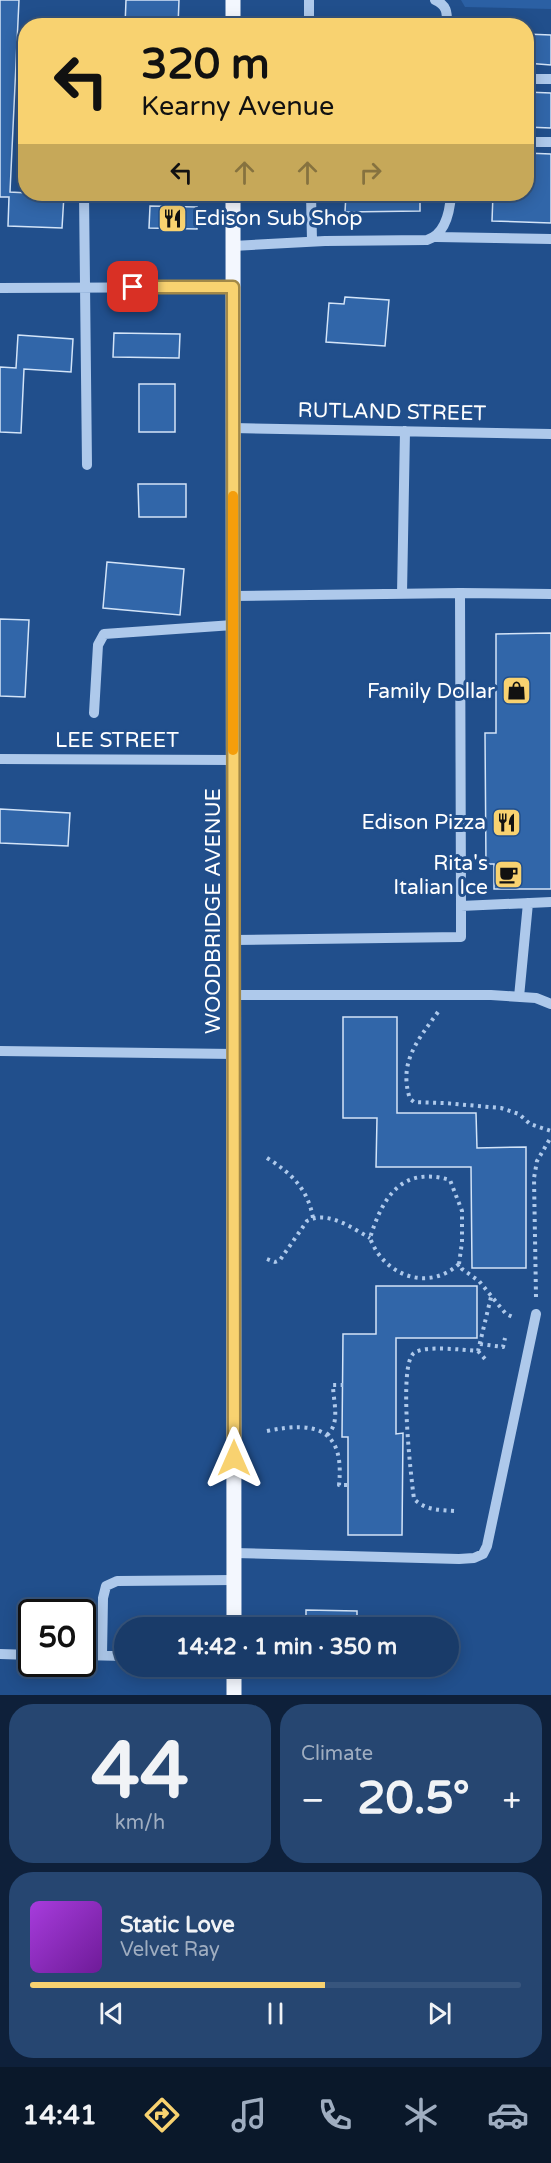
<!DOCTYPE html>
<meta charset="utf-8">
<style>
body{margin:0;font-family:"Varela Round",sans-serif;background:#264671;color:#f1f3f6;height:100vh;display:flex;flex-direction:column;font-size:22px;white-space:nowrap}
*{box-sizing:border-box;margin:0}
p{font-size:20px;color:#9fadc0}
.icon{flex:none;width:33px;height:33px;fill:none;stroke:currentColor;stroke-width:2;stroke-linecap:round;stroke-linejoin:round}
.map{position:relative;height:1695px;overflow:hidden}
.sheet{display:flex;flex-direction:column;gap:9px;padding:9px;background:#0e203a;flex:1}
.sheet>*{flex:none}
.hud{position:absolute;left:18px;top:18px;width:516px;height:183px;border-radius:24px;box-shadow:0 3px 15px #0003,0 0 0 2px #37557d;background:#f8d270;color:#111;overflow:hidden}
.speed{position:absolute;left:18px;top:1599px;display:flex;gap:12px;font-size:30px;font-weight:700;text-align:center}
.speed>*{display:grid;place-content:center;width:78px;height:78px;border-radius:50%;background:#193b69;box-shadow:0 3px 15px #0003,0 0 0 2px #37557d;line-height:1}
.speed .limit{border:3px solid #111;border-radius:9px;background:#fff;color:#111}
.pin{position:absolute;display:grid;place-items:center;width:51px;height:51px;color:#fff;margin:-26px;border-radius:12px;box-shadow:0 3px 9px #0006}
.me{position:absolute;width:66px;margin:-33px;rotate:0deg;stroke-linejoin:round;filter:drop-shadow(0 0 4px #0008)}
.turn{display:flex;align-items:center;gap:21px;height:126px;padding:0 24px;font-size:27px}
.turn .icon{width:78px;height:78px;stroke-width:2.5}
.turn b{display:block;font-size:42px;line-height:51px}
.lanes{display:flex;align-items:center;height:57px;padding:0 24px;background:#0003;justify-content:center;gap:30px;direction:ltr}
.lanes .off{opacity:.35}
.big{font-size:45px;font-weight:700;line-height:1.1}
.sheet .tile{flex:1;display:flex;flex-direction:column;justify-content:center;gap:9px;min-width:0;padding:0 21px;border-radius:24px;background:#264671}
.sheet .dial{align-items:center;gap:0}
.dial b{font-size:78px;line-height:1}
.song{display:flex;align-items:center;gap:18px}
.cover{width:72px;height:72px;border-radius:9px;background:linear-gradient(135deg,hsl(280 70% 55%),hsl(280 70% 35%))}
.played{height:6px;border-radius:3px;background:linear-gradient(90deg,#f8d270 60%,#37557d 60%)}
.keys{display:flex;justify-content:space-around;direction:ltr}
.heat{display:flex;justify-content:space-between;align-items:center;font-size:33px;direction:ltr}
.sheet .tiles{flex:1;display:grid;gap:9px;grid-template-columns:1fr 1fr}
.tile:last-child{grid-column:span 2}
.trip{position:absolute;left:114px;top:1617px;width:345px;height:60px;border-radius:30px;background:#193b69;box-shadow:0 3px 15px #0003,0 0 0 2px #37557d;font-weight:700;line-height:60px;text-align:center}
.dock{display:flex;height:96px;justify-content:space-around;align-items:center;background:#0a182a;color:#9fadc0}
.dock .icon{width:42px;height:42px}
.dock .active{color:#f8d270}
.dock b{font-size:27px;color:#f1f3f6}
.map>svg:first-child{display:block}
</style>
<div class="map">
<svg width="551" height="1695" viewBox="0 0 551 1695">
<rect width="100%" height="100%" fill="#214f8c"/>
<path fill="#2b60a4" d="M461 0H551V9L465 7Z"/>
<path fill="#3166a9" stroke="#d3e4f8" stroke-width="1.5" d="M0 0H19L10 192 64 195 62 228 8 226 9 197H0Z
M126 0H179L178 26H125Z
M420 24V26H347V25Z
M526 34 551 35V65L526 63Z
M526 92 551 93V128L526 127Z
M526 153 551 154V223L492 221 493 194H526Z
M346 194H420V211L345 212Z
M150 206 197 207V229L149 228Z
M345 297 389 300 385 346 326 342 329 303 344 304Z
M114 333 180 334 179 358 113 357Z
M18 335 73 339 71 372 24 369 21 433 0 432V367L16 368Z
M139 384H175V432H139Z
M138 484H186V517H139Z
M107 562 184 569 180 615 103 608Z
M0 619 29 620 25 697 0 696Z
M551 633V889H494V864H486L485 733H496V634Z
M0 809 70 813 68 846 0 843Z
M343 1017H397V1113H476L477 1148 526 1147V1268H472L471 1167H376L377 1118H343Z
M376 1286H477V1338H396V1434L403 1433 402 1535H348V1437H342L343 1334H376Z
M306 1610 357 1611V1624H394V1628H306Z
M306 1666H394V1670H305Z"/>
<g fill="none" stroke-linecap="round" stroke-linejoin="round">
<path stroke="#aec9eb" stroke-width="4" stroke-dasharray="3 4.5" stroke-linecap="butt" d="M438 1012C418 1040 398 1062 410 1099L414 1102 444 1103 501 1108 519 1114 530 1124 551 1131
M267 1158C291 1173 308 1189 313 1218
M267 1259 275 1262 280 1260 307 1221C328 1210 352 1228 370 1238
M459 1264C428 1292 384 1276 370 1238 383 1196 402 1166 450 1180L462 1211V1242L459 1264 462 1269 479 1281 506 1314 515 1318
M536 1297 534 1178 537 1161 551 1137
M480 1344 503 1347 505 1338
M478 1351 485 1359
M267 1431C315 1421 345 1428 339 1485H348
M327 1435C341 1423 333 1401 333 1385H343
M454 1511C439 1510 425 1510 414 1499 411 1477 398 1364 414 1353 424 1345 464 1350 478 1351L491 1297"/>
<path stroke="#aec9eb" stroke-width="10" d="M309 0V26
M435 0C448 6 447 13 447 26
M526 79H551
M526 142H551
M84 194 87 465
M311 194 312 241
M437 237 551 239
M233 246 325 241 427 240C446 234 450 211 451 194
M0 288 233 287
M233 428 551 434
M460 593 551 594
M402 594 405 431
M234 596 460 593 461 906V937L234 940
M94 713 98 645 104 634 233 625
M0 759 233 760
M461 906 551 902
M234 995H491L536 998 551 1004
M519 997 528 903
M0 1051 234 1054
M234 1553 459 1559 474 1558 483 1554 487 1546 536 1314
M0 1654 32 1655
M82 1655 124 1656
M102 1655 103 1598 106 1586 117 1581 234 1580"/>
<path stroke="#f3f7fe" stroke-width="15" d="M233 0V26
M233 194 234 1628
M234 1695V1666"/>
</g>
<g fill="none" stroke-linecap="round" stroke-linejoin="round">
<defs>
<path id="route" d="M133 287H233L234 1458"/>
</defs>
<use href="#route" stroke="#a18849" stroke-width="15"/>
<use href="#route" stroke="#f8d270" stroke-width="10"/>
<path stroke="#f59e0b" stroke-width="10" d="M233 496V750"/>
</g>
<defs>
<symbol id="restaurant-square" viewBox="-11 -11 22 22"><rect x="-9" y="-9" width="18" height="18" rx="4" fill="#f8d270" stroke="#214f8c"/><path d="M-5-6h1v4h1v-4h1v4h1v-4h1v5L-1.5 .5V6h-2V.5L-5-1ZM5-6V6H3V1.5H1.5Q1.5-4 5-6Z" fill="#111"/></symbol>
<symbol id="shop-square" viewBox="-11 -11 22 22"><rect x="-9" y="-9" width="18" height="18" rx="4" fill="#f8d270" stroke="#214f8c"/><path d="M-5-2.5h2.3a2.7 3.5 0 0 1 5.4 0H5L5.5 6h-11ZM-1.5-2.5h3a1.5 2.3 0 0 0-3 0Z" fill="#111"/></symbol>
<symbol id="cafe-square" viewBox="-11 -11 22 22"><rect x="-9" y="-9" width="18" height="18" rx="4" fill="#f8d270" stroke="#214f8c"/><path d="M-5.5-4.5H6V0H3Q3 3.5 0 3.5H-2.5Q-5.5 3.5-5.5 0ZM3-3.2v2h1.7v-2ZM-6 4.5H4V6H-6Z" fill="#111"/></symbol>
</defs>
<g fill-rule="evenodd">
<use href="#restaurant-square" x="156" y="202" width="33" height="33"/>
<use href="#shop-square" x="500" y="674" width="33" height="33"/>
<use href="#restaurant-square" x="490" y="806" width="33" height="33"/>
<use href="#cafe-square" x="492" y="858" width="33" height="33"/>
</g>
<g text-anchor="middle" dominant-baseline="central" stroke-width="6" stroke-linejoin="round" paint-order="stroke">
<g font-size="21" fill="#fff" stroke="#214f8c" text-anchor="end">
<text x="194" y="218" text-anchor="start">Edison Sub Shop</text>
<text x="495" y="691">Family Dollar</text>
<text x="486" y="822">Edison Pizza</text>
<text x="488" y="863">Rita's<tspan x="488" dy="24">Italian Ice</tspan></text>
</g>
<g font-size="21" fill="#fff" stroke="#214f8c">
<text transform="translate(392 412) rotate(1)">RUTLAND STREET</text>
<text x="117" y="740">LEE STREET</text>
<text transform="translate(213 911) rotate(-90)">WOODBRIDGE AVENUE</text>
</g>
</g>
</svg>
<div class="speed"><div class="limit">50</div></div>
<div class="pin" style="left:133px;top:287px;background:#d93025"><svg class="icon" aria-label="arrive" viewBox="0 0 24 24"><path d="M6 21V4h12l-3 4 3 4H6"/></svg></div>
<svg class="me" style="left:234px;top:1458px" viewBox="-20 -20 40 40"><path d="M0-17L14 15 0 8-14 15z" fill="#f8d270" stroke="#fff" stroke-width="4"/></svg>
<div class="trip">14:42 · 1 min · 350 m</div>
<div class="hud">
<div class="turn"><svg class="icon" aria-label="left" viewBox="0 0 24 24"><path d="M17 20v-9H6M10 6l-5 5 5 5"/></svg><div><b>320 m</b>Kearny Avenue</div></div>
<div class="lanes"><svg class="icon" aria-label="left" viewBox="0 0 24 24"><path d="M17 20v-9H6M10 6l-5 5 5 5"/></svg><svg class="icon off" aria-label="ahead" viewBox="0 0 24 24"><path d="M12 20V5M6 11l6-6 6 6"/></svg><svg class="icon off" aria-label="ahead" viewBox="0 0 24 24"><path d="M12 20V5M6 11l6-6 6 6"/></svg><svg class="icon off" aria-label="right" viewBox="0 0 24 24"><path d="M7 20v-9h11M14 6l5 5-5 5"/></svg></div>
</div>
</div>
<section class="sheet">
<div class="tiles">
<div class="tile dial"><b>44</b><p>km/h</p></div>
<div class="tile"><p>Climate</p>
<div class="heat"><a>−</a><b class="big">20.5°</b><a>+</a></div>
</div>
<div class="tile">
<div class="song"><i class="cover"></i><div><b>Static Love</b><p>Velvet Ray</p></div></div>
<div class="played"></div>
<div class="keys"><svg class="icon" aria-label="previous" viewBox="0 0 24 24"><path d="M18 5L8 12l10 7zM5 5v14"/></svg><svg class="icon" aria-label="pause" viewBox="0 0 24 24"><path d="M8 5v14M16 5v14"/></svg><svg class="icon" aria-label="next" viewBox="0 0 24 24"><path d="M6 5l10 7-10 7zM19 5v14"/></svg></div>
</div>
</div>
</section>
<nav class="dock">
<b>14:41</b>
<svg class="icon active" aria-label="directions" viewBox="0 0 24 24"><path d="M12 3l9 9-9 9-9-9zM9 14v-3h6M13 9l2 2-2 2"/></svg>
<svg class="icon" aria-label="music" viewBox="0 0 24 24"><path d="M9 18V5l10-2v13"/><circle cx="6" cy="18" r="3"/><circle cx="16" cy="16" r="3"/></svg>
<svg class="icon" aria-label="phone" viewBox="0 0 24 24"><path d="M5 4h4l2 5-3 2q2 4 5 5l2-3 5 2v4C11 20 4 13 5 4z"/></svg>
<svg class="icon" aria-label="climate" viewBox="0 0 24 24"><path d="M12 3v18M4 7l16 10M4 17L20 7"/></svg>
<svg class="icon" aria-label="car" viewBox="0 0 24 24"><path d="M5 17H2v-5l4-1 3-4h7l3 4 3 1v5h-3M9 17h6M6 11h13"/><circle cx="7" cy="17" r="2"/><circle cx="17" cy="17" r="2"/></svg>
</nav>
